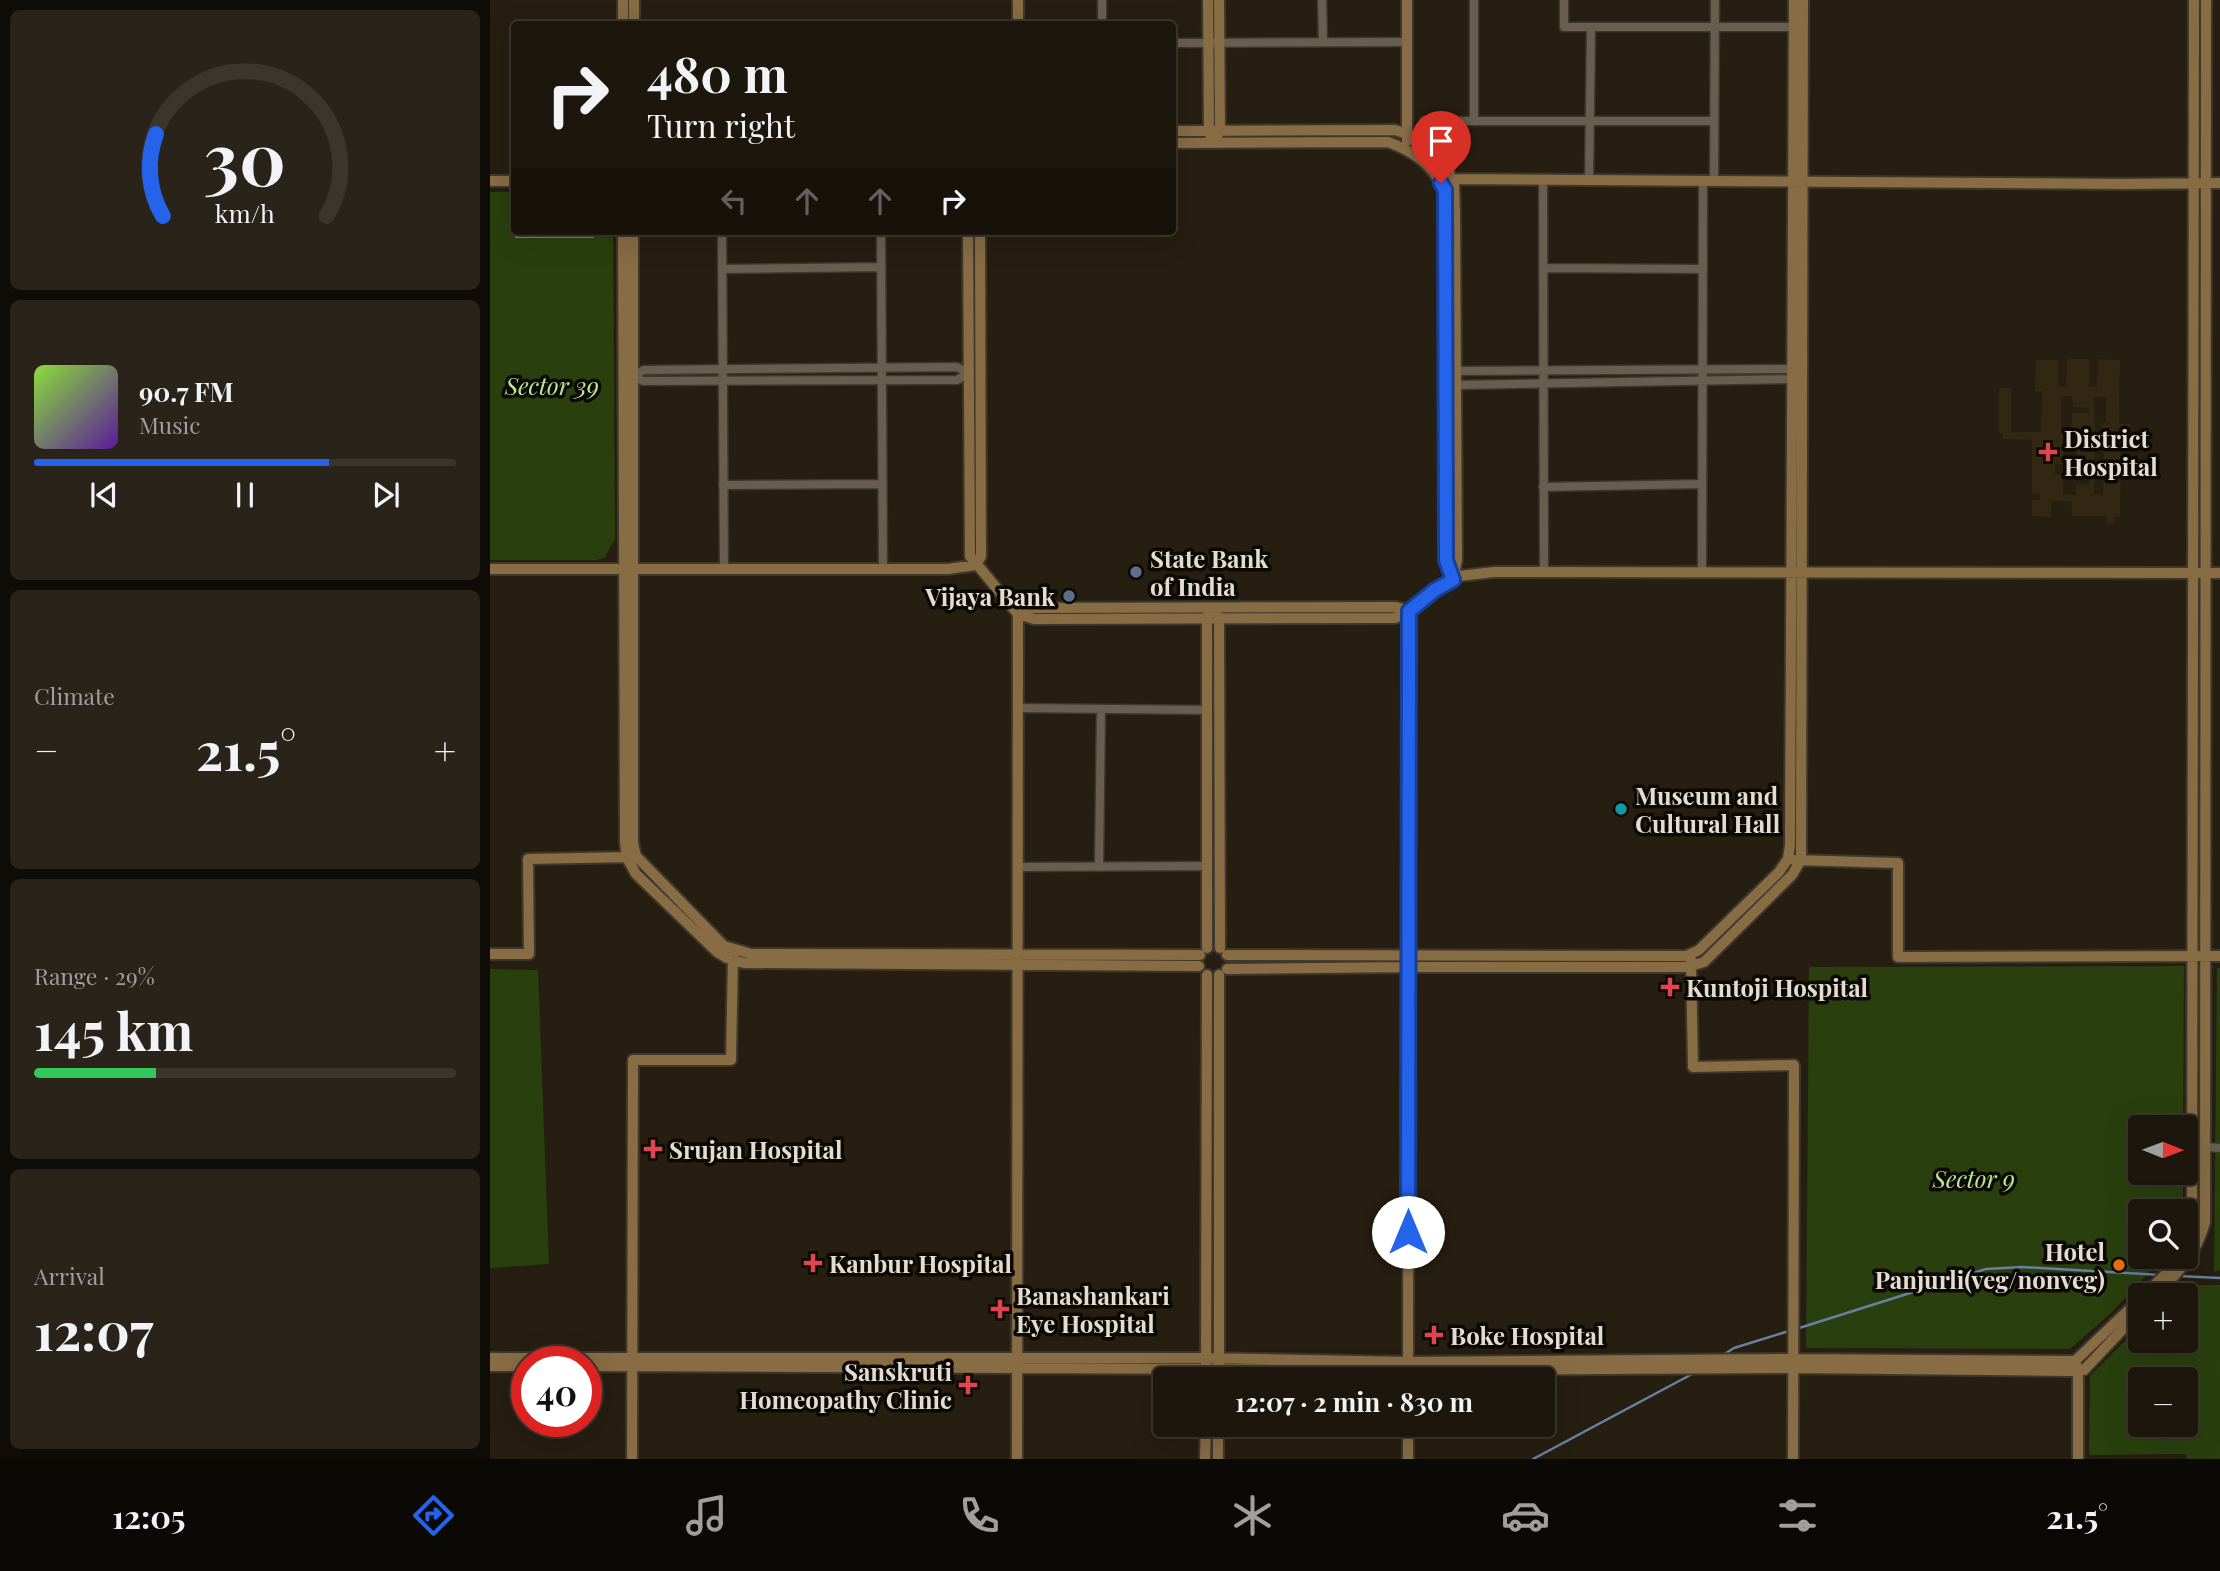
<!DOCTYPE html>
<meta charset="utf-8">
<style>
body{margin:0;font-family:"Playfair Display",serif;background:#29231a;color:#f1f3f6;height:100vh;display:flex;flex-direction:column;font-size:26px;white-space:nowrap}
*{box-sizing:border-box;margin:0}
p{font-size:23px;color:#a09f9d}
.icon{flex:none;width:38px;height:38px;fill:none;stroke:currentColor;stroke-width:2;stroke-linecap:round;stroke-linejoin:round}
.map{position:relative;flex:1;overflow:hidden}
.sheet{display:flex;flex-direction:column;gap:10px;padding:10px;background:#0f0c07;width:490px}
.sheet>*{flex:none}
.hud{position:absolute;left:21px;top:21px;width:665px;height:214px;border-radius:7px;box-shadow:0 7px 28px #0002,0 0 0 2px #3a352d;background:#1c160c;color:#f1f3f6;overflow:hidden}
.needle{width:46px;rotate:91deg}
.tools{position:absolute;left:1638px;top:1115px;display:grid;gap:14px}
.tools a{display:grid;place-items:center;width:70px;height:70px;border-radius:7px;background:#1c160c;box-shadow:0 7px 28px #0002,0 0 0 2px #3a352d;font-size:35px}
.speed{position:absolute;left:21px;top:1346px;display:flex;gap:14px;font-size:35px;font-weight:700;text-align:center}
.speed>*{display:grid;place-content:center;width:91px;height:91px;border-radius:50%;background:#1c160c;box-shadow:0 7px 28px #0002,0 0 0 2px #3a352d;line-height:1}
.speed .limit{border:10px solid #d22;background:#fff;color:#111}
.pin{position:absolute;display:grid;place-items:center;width:60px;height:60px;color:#fff;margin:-72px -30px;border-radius:50% 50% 50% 0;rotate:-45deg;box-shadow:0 0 7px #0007}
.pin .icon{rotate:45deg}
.me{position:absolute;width:77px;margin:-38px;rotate:0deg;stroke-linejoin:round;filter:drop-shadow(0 0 5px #0008)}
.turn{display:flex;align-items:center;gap:24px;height:147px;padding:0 21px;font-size:32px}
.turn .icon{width:91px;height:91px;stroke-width:2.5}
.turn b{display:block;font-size:49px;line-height:60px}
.lanes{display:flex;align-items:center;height:66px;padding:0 21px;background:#0003;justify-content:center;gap:35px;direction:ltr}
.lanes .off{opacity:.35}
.big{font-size:52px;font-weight:700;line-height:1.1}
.sheet .card{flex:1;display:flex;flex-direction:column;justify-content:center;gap:10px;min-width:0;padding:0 24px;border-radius:10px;background:#29231a}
.sheet .dial{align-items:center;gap:0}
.dial svg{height:182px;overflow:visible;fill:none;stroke:#3a352d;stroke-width:7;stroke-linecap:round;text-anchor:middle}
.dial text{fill:#f1f3f6;stroke:none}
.song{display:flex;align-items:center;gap:21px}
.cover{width:84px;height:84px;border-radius:10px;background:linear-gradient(135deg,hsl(90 70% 55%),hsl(270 70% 35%))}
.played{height:7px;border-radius:4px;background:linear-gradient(90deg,#2563eb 70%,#3a352d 70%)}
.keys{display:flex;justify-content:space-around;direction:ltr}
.heat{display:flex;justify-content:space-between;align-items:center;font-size:38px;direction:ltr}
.charge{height:10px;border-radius:5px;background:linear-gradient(90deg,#34c759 29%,#3a352d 0)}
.trip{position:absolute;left:663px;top:1367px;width:402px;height:70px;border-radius:7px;background:#1c160c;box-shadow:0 7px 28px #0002,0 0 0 2px #3a352d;font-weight:700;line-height:70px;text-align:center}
.tabs{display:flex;height:112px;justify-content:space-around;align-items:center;background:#0b0905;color:#a09f9d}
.tabs .icon{width:49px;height:49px}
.tabs .current{color:#2563eb}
.tabs b{font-size:32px;color:#f1f3f6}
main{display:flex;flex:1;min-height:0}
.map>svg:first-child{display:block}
</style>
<main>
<section class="sheet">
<div class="card dial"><svg viewBox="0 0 100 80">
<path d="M14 69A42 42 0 1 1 86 69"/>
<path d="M14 69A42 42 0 0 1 11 33" stroke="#2563eb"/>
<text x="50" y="56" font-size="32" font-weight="700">30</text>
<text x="50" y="72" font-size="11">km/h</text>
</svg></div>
<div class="card">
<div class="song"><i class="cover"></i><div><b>90.7 FM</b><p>Music</p></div></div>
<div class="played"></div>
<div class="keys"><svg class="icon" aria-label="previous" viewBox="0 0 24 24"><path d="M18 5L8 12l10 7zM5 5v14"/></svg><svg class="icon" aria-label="pause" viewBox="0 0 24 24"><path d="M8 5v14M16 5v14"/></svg><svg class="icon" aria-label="next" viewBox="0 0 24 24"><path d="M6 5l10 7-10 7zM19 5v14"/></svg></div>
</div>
<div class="card"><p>Climate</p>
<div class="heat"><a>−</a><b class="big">21.5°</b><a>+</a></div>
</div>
<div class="card"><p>Range · 29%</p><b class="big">145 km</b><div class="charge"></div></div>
<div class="card"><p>Arrival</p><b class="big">12:07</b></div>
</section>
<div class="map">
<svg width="1730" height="1459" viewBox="0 0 1730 1459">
<rect width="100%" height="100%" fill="#261e10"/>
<path fill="#322712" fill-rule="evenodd" d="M1577 359H1599V386L1607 387 1608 359 1630 360 1629 424H1640V436H1631L1630 517H1625L1624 524H1617L1616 516H1582L1581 501H1561V517L1542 516V500H1550L1549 494H1542V440L1513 439V434L1509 433V388H1521V432H1551L1552 391H1545L1546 360H1568V386L1576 387ZM1571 396H1582L1583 407 1599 408V413H1582V430L1571 429ZM1604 397H1616V422L1611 423V430H1605ZM1605 437H1614L1613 495 1604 494ZM1574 440 1587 441 1586 474 1600 475 1599 485 1586 484V495L1573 494 1574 475 1565 474V464H1573Z"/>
<path fill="#29400e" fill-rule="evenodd" d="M0 192H24V231H123L125 539 114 558 106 560H0Z
M1694 966 1693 1127H1650V1172L1693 1173V1211H1650V1256L1673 1257 1622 1312 1580 1349 1316 1348 1319 967Z
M1727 968H1730V1270L1724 1272Z
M0 969 48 970 59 1264 0 1268Z
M1691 1285H1730V1459H1697L1696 1454 1599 1455 1600 1376 1650 1326V1340H1696V1295H1681ZM1696 1379V1424H1650V1379Z"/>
<path fill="#34588c" stroke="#6880a1" stroke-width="2" d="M26 231H103V237H26Z"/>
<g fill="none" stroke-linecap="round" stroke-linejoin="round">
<path stroke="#6880a1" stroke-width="2.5" d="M1688 1276 1730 1278
M1306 1329 1496 1269 1533 1267 1671 1275
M1233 1355 1244 1348 1299 1331
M1043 1459 1204 1373"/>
<defs>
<path id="street" d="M832 0 833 42
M984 0V121
M1074 0V27H1304
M612 24V0
M682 43 917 42
M934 121H1224
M1053 179 1054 572
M1099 180 1101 27
M1224 180 1225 0
M232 231 234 569
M391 231 393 569
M1053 268 1213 269
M232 269 391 267
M966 371 1303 369 1307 371
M143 376 154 370 467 367 479 373
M143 376 153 381 467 380 479 373
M966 385 1303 379 1307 378
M233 485 392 484
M1053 487 1212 484
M1212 572 1213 180
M528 708 717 710
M528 867 717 866
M609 867 611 709
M1715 1147 1730 1148"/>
<path id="secondary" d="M528 0V24
M718 0 719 131 721 138
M917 0V141
M133 24V0
M144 24V0
M682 131 905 130 928 138 956 167 964 183 965 212 967 560 963 580
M727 136 730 131 729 0
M682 143 898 142C925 152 941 164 955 190L956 560 962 577
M0 181H24
M951 183 962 179 1635 184 1730 183
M133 231 135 842 137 858 146 874 227 952 237 958 254 963 709 966
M143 231V843L146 856 234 946 261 954 710 955
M478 231 480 556 528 614 527 1459
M486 565 491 556 490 231
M0 569H458L486 565
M906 607 919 611 905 618 544 619 528 614 544 608Z
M727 615 729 619 730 948
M1304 860 1408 863V957L1730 956
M717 948V618L719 612
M0 954H39L38 859 142 857
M737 955 1196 956 1209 950 1289 872 1298 859 1300 845 1304 0
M1201 960 1203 1067 1304 1065 1303 1459
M737 969 918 967H1197L1214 962 1302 875 1311 860 1313 0
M1696 1246 1702 1222 1704 0
M1654 1295 1684 1266 1689 1256
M1666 1295C1688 1273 1707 1253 1715 1222L1716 0
M0 1358H716L918 1362 1303 1359 1585 1361 1650 1299
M1586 1363 1588 1370V1459
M0 1366H37
M96 1366 918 1370 1303 1368 1579 1371 1594 1370 1650 1311
M716 1379 717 975
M729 1379V975
M918 1379 919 611 945 590 969 576 1004 572 1730 573
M142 1459 143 1060H241L243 954
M715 1459 716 1424
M728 1459V1424
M918 1459V1424"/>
</defs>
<use href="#street" stroke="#3d372e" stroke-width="11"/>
<use href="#secondary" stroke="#3d372e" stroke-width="14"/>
<use href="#street" stroke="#685e4f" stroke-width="8"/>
<use href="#secondary" stroke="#876c44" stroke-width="10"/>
</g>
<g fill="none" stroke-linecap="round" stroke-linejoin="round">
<defs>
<path id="route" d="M918 1232 919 611 945 590 963 580 956 560 955 190 951 183"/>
</defs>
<use href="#route" stroke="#184099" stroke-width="18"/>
<use href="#route" stroke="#2563eb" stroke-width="12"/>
</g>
<g fill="#e0444e" stroke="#0c0904" stroke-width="2.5">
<path d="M1554.5 441.5h7v7h7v7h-7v7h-7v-7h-7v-7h7z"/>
<path d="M1176.5 976.5h7v7h7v7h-7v7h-7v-7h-7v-7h7z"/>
<path d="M159.5 1138.5h7v7h7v7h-7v7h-7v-7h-7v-7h7z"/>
<path d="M319.5 1252.5h7v7h7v7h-7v7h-7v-7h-7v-7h7z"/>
<path d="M506.5 1298.5h7v7h7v7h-7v7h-7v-7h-7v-7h7z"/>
<path d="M940.5 1324.5h7v7h7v7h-7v7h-7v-7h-7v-7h7z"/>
<path d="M474.5 1374.5h7v7h7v7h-7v7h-7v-7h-7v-7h7z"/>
</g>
<g fill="#5c6f8a" stroke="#0c0904" stroke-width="2.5">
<circle cx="646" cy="572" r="7"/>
<circle cx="579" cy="596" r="7"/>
</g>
<circle fill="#0f9aa8" stroke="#0c0904" stroke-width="2.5" cx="1131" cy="809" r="7"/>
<circle fill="#e8710a" stroke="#0c0904" stroke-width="2.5" cx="1629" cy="1265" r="7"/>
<g text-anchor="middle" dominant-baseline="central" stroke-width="7" stroke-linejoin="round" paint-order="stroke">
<g font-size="24" font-style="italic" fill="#bae891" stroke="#0c0904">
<text x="62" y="385">Sector 39</text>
<text x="1484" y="1178">Sector 9</text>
</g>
<g font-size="24" font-weight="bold" fill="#e2dcd3" stroke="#0c0904" text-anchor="start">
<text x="1574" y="438">District<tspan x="1574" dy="28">Hospital</tspan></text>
<text x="660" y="558">State Bank<tspan x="660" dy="28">of India</tspan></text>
<text x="565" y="596" text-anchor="end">Vijaya Bank</text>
<text x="1145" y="795">Museum and<tspan x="1145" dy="28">Cultural Hall</tspan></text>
<text x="1196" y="987">Kuntoji Hospital</text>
<text x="179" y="1149">Srujan Hospital</text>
<text x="1615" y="1251" text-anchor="end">Hotel<tspan x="1615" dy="28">Panjurli(veg/nonveg)</tspan></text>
<text x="339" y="1263">Kanbur Hospital</text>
<text x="526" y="1295">Banashankari<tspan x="526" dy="28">Eye Hospital</tspan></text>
<text x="960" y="1335">Boke Hospital</text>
<text x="462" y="1371" text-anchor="end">Sanskruti<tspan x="462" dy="28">Homeopathy Clinic</tspan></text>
</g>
</g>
</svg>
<div class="tools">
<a><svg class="needle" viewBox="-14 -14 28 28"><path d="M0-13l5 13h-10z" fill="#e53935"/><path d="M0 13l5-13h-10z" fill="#a09f9d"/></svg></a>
<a><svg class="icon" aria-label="search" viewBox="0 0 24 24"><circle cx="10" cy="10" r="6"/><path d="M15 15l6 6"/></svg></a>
<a>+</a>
<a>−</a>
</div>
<div class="speed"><div class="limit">40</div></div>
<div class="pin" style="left:951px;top:183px;background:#d93025"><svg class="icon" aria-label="arrive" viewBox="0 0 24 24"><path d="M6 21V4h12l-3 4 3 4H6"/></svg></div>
<svg class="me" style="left:918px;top:1232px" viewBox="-20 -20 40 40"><circle r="19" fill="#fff"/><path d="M0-13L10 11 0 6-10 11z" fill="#2563eb"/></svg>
<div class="trip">12:07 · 2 min · 830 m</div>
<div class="hud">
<div class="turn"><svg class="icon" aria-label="right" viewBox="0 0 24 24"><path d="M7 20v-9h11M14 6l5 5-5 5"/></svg><div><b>480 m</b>Turn right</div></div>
<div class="lanes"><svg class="icon off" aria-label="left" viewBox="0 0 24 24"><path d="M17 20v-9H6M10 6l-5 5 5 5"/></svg><svg class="icon off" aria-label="ahead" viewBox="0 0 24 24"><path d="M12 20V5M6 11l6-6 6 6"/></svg><svg class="icon off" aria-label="ahead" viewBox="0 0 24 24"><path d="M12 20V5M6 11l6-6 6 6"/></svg><svg class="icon" aria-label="right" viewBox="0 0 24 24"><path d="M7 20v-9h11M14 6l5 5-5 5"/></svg></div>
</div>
</div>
</main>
<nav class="tabs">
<b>12:05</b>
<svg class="icon current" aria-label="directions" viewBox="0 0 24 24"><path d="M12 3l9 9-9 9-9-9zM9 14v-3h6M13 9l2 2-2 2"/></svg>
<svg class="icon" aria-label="music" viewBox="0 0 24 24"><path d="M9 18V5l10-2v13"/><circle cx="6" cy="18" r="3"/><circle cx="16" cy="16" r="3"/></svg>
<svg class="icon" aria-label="phone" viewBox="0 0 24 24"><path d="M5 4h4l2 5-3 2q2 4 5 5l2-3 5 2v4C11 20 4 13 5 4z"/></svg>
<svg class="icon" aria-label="climate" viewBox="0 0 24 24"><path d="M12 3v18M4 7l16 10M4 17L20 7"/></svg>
<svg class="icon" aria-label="car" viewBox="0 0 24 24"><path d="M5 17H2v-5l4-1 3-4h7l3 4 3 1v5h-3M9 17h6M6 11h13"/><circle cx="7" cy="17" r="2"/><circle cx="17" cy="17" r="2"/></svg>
<svg class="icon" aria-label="filters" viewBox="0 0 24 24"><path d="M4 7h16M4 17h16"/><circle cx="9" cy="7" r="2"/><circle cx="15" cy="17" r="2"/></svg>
<b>21.5°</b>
</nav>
